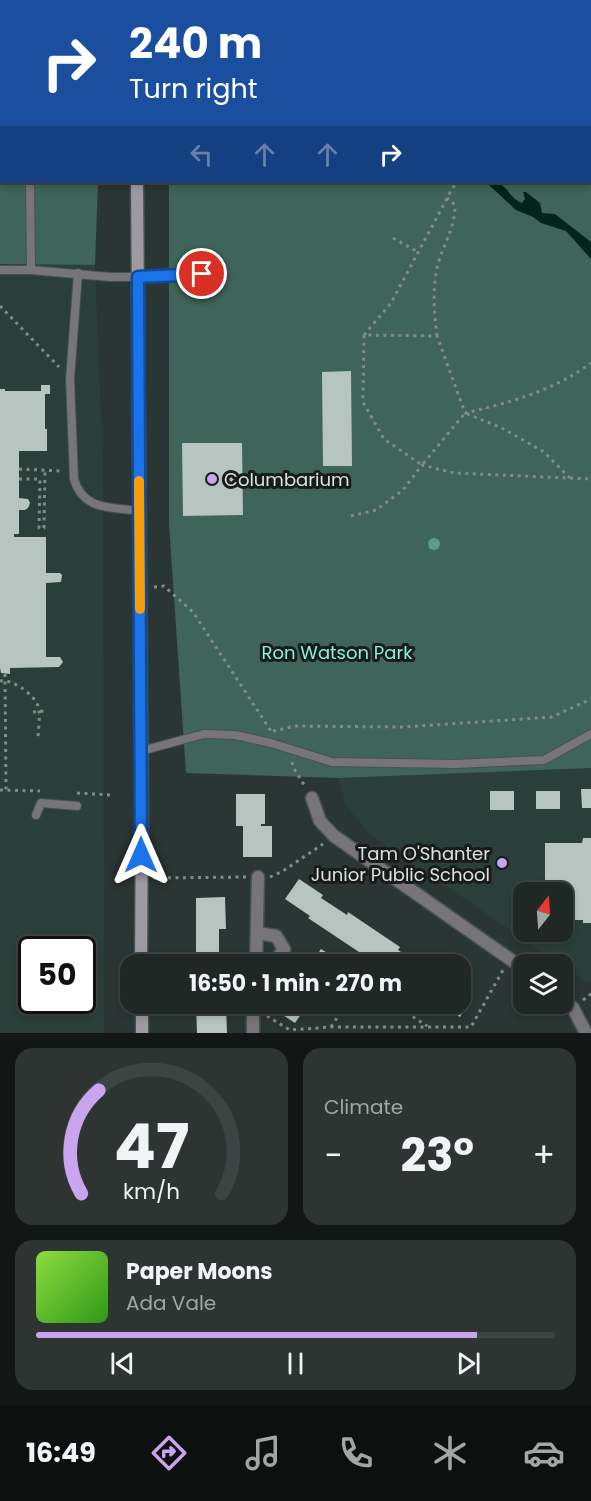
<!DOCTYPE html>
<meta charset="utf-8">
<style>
body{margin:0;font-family:Poppins,sans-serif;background:#2d3432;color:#f1f3f6;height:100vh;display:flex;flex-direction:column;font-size:22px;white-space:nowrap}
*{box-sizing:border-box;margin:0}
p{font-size:20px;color:#a2a6a7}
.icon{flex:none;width:33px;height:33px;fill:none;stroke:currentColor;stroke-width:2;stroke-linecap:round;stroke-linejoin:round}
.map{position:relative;height:1033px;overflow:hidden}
.panel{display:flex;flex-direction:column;gap:15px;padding:15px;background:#121615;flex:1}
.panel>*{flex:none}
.banner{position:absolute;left:0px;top:0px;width:591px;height:183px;box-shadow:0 3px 9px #0003,0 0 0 2px #3d4443;background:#1a4fa0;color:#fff;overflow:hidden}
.needle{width:39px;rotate:17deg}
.tools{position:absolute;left:513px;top:882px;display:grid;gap:12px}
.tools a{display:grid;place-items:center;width:60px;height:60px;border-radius:12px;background:#202826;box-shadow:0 3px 9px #0003,0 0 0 2px #3d4443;font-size:30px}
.speed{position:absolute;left:18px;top:936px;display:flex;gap:12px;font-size:30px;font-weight:700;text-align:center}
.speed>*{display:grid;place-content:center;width:78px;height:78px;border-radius:50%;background:#202826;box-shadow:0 3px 9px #0003,0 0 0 2px #3d4443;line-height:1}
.speed .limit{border:3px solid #111;border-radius:9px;background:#fff;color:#111}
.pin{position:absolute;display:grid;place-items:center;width:51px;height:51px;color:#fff;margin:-26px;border:3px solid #fff;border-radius:50%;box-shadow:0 2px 6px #0007}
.me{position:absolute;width:66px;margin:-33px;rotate:0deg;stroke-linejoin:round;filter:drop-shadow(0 0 4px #0008)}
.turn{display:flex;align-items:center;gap:21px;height:126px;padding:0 30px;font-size:27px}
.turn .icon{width:78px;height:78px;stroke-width:2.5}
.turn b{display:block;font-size:42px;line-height:51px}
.lanes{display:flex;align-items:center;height:57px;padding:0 30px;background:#0003;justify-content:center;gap:30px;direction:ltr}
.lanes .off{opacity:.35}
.big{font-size:45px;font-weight:700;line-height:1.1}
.panel .widget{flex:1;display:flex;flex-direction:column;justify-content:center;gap:9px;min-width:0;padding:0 21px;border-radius:18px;background:#2d3432}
.panel .dial{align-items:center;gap:0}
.dial svg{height:156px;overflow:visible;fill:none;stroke:#3d4443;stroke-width:7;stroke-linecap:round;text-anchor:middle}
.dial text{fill:#f1f3f6;stroke:none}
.song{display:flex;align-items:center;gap:18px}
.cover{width:72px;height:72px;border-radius:9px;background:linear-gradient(135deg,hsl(90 70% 55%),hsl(110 70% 35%))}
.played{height:6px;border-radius:3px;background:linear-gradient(90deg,#c8a5ee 85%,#3d4443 85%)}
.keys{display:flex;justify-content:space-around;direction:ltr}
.heat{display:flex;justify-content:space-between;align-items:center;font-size:33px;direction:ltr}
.panel .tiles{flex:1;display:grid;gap:15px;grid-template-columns:1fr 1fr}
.widget:last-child{grid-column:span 2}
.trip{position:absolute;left:120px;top:954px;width:351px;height:60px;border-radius:18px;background:#202826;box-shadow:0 3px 9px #0003,0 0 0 2px #3d4443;font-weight:700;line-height:60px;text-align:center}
.dock{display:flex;height:96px;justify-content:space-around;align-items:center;background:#0d100f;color:#a2a6a7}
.dock .icon{width:42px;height:42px}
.dock .current{color:#c8a5ee}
.dock b{font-size:27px;color:#f1f3f6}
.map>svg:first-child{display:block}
</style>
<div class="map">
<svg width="591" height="1033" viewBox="0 0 591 1033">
<rect width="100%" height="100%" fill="#2a3633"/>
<path fill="#2a3f39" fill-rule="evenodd" d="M0 264 95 265 103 466 104 1033H0ZM32 950H82V1000H32Z
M582 768H591V982H586L370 834 346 806 338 778ZM524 892H562V932H524Z"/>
<path fill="#3f6459" d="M0 0H105V2H2V182H98L95 265 0 264Z
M169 0H591V768L338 778 186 773 169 524V182H590V2H169Z"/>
<path fill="#00231b" d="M484 182C512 181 504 196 522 203L525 199 523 192H526L540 203 542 213 555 214 591 242V259L566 231 541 223 533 217 516 210 489 185Z"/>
<path fill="#b6c5c0" d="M351 371 352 466H323L322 372Z
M41 385H50V394H45V429H47V451H19V498L28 499 30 503 28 508 25 510H19V534H14V537H46V573H60L62 575 61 582 46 583V657H60L63 662 59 667 10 668V674L1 673 0 668V389H5V391H41Z
M182 443H242L243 515 183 516Z
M581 789H591V808H582Z
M490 791H514V810H490Z
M536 791H560V809H536Z
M236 794H265V824H261V826H272V857H243V826H236Z
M583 838H591V923H583V920H570V922H562V892H557V886H545V843H582Z
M299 879 323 895 321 898 347 915 348 912 400 947 398 950 420 964H377L308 918 310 916 285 899Z
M225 897 226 929H219V964H196V898Z
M321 949 345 964H311Z
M460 988 473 997 460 1017 439 1004H460Z
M196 1004H226L227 1033H197Z
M279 1004H308L295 1023 275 1010Z"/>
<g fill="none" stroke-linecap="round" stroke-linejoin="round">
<defs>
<path id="service" d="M30 182 31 270
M0 270H31L110 277H138L202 274
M78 273 70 379 74 479C83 511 112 507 140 511
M141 751 204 734 235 735 271 743 332 762 455 764 544 760 591 734
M36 815 41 803 77 806"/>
<path id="minor" d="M312 798 320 821 334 836 524 969
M257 933 276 936 284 949 273 964
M256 964 258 877
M562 999 573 1008 586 1033
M253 1033V1004"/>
<path id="secondary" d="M136 0V2
M137 182 142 808 141 964
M142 1004V1033"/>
</defs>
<use href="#service" stroke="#46524f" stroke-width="10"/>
<use href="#minor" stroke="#46524f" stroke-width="15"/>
<use href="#secondary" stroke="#46524f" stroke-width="15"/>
<path stroke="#828c89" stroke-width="3" stroke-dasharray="3 4.5" stroke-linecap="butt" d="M72 0V2
M102 2 103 0
M0 59H2
M393 238 418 252
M0 306 59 367
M364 335 391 303 452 189 457 182
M437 336C434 312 432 288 438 264 444 243 455 228 455 205L447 198
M19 469 62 471
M570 478 544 452 502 428 465 413 422 465 384 439 363 402 364 335 437 336 465 413C509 403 555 390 591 363
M19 479H40L39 528H44L45 470
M351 516 376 510 403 490 422 465 454 473 591 479
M154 587 164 586 193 612 271 731
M5 674 6 790
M0 681C11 678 35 695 38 706 41 716 38 729 38 739
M33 712 44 711
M273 731 295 726 402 727 552 717 591 699
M292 762 293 767 306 788
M0 790 40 791
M77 793 111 795
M270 877 283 871 323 844
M153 878 246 877
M583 1000 591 994
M394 1004 427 1026
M267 1016 290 1030 331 1027H471L503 970
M331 1027 346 1004"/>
<use href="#service" stroke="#77757a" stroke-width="8"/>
<use href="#minor" stroke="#77757a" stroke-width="12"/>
<use href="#secondary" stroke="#9d9aa2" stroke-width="12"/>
</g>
<circle fill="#5f9c8c" cx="434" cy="544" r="6"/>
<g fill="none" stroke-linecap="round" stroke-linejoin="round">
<defs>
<path id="route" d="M141 855 138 277 202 274"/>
</defs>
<use href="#route" stroke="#114b97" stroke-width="15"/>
<use href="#route" stroke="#1a73e8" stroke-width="10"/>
<path stroke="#f59e0b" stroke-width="10" d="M139 481 140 609"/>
</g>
<g fill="#c8a5ee" stroke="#171c1b" stroke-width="2">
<circle cx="212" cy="479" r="6"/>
<circle cx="502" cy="863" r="6"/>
</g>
<g text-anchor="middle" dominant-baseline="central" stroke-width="6" stroke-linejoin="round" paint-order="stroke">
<g font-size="18" fill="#dbe2e0" stroke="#171c1b" text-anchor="start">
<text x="224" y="479">Columbarium</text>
<text x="490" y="853" text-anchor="end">Tam O'Shanter<tspan x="490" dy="21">Junior Public School</tspan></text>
</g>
<g font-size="18" fill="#8bf0d4" stroke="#171c1b">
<text x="337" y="652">Ron Watson Park</text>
</g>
</g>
</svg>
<div class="tools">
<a><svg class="needle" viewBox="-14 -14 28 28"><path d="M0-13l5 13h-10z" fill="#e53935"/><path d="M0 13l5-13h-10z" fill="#a2a6a7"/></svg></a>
<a><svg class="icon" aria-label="layers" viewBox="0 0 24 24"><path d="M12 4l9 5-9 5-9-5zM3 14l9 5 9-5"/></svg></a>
</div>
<div class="speed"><div class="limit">50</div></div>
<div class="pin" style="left:202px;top:274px;background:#d93025"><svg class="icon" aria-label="arrive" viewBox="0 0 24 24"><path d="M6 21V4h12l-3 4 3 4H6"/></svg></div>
<svg class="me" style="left:141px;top:855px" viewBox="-20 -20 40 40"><path d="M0-17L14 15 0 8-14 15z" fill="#1a73e8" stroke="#fff" stroke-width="4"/></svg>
<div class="trip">16:50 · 1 min · 270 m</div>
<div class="banner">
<div class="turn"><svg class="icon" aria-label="right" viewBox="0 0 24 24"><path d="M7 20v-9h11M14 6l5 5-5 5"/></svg><div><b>240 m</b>Turn right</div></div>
<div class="lanes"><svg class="icon off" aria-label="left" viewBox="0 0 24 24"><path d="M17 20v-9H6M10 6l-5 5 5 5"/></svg><svg class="icon off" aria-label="ahead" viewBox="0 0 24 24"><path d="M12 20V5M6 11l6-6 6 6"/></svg><svg class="icon off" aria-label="ahead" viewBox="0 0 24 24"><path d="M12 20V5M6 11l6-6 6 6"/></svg><svg class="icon" aria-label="right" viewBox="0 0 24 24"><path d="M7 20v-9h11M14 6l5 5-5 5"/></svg></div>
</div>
</div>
<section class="panel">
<div class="tiles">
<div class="widget dial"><svg viewBox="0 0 100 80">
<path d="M14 69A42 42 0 1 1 86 69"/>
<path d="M14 69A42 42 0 0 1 23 16" stroke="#c8a5ee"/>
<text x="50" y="56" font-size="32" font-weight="700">47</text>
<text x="50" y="72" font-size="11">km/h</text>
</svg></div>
<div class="widget"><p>Climate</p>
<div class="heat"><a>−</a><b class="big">23°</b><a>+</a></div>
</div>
<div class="widget">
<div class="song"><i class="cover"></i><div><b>Paper Moons</b><p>Ada Vale</p></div></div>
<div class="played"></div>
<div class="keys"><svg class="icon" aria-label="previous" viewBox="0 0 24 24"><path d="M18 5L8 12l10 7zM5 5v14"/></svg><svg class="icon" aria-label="pause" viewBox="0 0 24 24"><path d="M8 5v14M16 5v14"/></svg><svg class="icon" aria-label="next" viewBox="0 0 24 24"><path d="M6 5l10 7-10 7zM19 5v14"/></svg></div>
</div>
</div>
</section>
<nav class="dock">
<b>16:49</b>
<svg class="icon current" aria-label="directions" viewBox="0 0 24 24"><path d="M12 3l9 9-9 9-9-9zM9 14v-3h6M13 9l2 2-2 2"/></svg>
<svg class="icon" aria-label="music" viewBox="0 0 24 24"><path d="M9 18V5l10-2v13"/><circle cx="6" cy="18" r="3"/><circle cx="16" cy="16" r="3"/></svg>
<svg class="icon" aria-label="phone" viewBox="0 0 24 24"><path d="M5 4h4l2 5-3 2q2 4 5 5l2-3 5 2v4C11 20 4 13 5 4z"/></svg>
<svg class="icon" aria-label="climate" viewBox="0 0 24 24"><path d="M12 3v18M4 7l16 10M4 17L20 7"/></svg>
<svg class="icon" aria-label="car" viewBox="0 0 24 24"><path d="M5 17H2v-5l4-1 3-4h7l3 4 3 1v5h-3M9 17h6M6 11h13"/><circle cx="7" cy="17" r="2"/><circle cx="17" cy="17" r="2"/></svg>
</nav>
